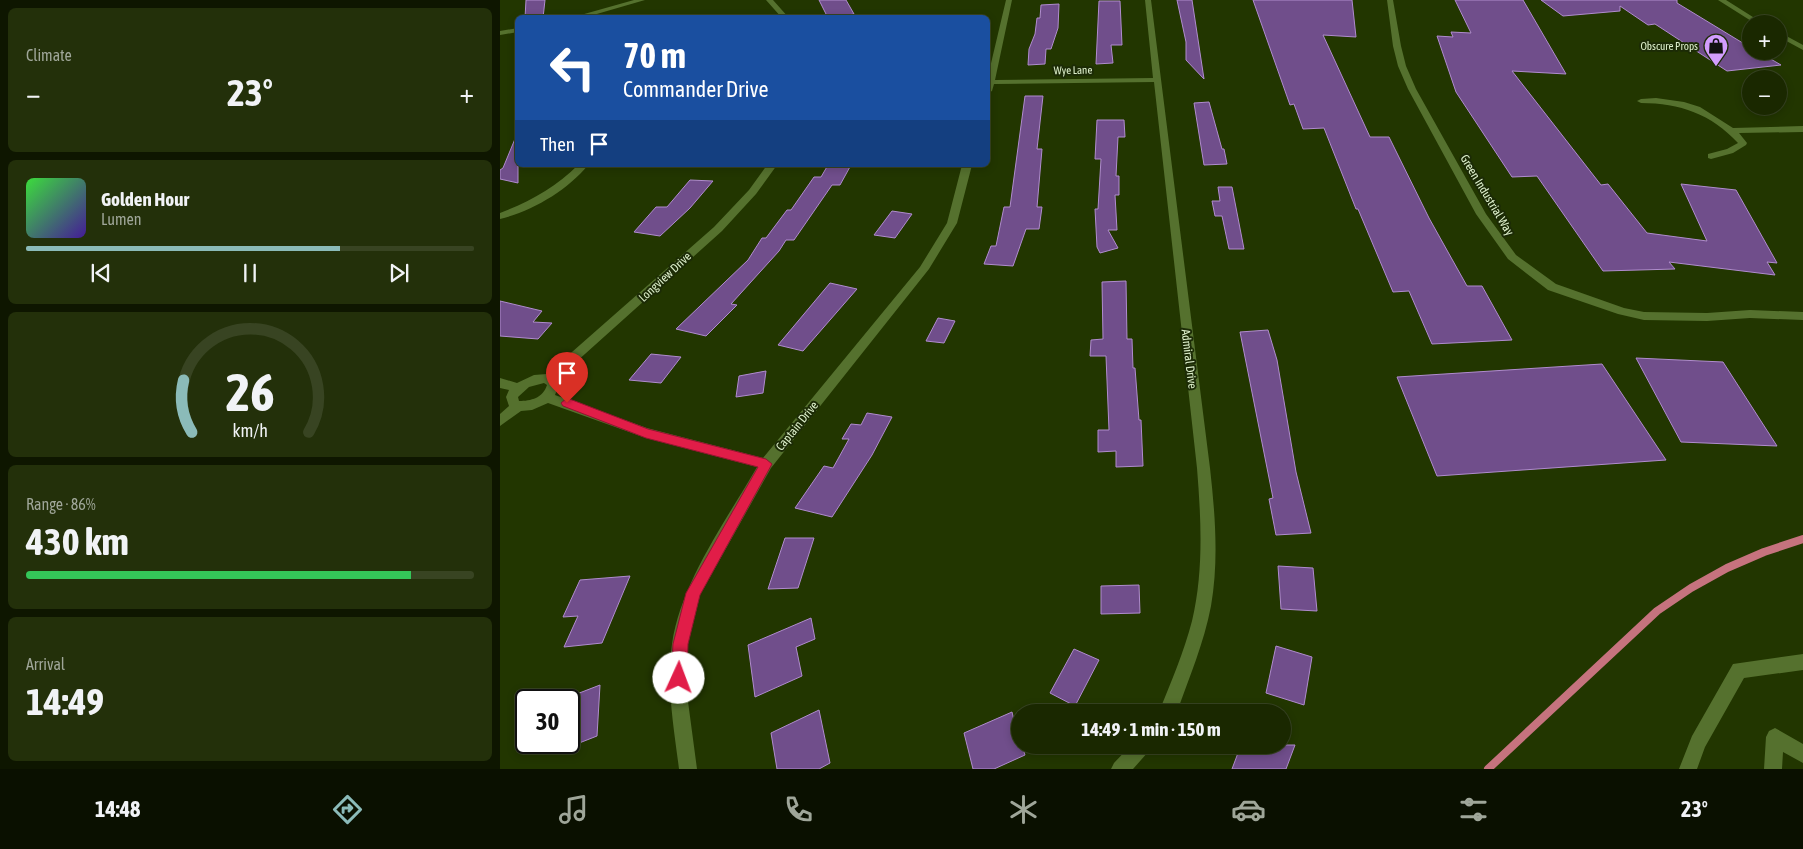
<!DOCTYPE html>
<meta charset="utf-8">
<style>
body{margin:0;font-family:"Asap Condensed",sans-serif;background:#23300a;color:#f1f3f6;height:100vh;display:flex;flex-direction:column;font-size:19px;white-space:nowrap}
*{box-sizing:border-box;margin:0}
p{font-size:16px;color:#9fa699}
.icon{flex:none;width:28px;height:28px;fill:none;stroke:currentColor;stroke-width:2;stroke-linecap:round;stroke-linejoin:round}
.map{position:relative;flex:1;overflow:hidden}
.drawer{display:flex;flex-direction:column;gap:8px;padding:8px;background:#0e1600;width:500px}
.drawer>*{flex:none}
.guide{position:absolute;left:15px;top:15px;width:475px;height:152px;border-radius:8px;box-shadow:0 2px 8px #0003,0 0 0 1px #384422;background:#1a4fa0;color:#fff;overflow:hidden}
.buttons{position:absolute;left:1242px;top:15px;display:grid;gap:10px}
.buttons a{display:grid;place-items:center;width:45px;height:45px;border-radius:50%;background:#1a2800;box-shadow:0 2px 8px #0003,0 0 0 1px #384422;font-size:25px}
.speed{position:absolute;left:15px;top:689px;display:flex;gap:10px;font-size:25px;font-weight:700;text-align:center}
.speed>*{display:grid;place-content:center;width:65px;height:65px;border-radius:50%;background:#1a2800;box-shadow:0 2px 8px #0003,0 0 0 1px #384422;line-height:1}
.speed .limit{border:2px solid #111;border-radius:8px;background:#fff;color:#111}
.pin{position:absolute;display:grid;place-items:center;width:42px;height:42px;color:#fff;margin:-51px -21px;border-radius:50% 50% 50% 0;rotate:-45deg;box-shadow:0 0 5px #0007}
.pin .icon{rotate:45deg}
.me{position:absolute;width:55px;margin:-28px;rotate:2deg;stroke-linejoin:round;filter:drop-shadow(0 0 4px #0008)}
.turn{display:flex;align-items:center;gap:18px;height:105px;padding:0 25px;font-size:22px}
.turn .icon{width:65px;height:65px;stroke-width:2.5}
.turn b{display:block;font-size:35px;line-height:42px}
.then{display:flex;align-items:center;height:48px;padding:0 25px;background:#0003;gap:10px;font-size:19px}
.big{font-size:38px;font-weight:700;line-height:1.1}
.drawer .widget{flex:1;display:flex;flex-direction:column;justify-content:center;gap:8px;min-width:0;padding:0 18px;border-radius:8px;background:#23300a}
.drawer .dial{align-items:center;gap:0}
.dial svg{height:130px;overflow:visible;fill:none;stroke:#384422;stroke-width:7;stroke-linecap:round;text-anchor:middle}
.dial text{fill:#f1f3f6;stroke:none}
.song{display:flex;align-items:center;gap:15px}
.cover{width:60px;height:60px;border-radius:8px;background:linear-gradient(135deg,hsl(120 70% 55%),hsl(260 70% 35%))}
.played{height:5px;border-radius:2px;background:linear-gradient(90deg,#8bbbb9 70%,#384422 70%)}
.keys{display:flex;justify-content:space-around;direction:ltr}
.heat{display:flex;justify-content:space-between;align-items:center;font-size:28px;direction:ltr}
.charge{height:8px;border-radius:4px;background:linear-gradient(90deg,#34c759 86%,#384422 0)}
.trip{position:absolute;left:511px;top:704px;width:280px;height:50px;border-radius:25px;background:#1a2800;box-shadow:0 2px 8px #0003,0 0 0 1px #384422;font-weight:700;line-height:50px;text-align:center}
.tabs{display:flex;height:80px;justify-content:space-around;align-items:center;background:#0a1000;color:#9fa699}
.tabs .icon{width:35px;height:35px}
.tabs .active{color:#8bbbb9}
.tabs b{font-size:22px;color:#f1f3f6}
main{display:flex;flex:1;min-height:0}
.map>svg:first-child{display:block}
</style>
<main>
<section class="drawer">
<div class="widget"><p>Climate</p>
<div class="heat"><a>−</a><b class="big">23°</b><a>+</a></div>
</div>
<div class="widget">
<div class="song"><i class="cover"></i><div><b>Golden Hour</b><p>Lumen</p></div></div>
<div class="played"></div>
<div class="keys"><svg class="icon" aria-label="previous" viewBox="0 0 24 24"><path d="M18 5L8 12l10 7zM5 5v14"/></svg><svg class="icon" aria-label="pause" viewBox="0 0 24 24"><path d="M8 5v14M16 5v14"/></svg><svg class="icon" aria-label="next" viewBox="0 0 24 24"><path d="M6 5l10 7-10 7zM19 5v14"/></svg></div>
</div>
<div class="widget dial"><svg viewBox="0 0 100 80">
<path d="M14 69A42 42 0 1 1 86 69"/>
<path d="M14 69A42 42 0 0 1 9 37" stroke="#8bbbb9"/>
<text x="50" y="56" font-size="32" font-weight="700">26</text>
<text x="50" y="72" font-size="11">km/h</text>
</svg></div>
<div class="widget"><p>Range · 86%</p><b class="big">430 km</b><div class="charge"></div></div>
<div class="widget"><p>Arrival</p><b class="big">14:49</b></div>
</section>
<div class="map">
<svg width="1303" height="769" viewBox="0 0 1303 769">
<rect width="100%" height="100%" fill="#223600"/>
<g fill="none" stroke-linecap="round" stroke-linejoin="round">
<path stroke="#c6737e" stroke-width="8" d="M988 769 1157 611 1191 588 1227 568 1264 552 1303 539"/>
</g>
<path fill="#704e8b" stroke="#b08cce" d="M26 0H45L43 18H25Z
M319 0H346L354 14 328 18Z
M677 0H692L704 79 686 60V42Z
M753 0H852L856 37 823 35 870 137H889L929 218 967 286H982L1012 340 932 344 909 291 893 292 858 209H856L824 128 803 129 794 104 790 105Z
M955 0H1023L1066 74 1012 71 1101 185 1108 184 1147 233 1207 241 1181 184 1236 190 1277 263 1267 262 1275 275 1169 262 1175 269 1103 271 1037 176 1012 177 956 92 937 36 953 37 951 32 971 33Z
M1041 0H1177V3L1251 48V51H1257L1281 65 1227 71 1155 24 1148 25 1120 6V11L1063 16Z
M599 1H620L622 45H611L613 63 596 64Z
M559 4 558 28 551 49H546L545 64 528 65 529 49 535 34 537 18H540L541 5Z
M525 96H543L537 149H542L537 207H542L539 229H526L513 266 484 264 491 246H496L504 207H510Z
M709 102 722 149H724L727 164 704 165 694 103Z
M597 120H624L625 137H618L616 176H619V195H615L617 230H608L618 248 600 253 597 247 595 209H598L601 159H595Z
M17 134H18V183L0 179V170L3 168Z
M328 165H351L340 185H332L294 240H286L279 251 231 304 237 305 206 336 176 329 248 260 262 238H266L287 210H291L314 177H321Z
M190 180 213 181 190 208 160 236 134 232 156 207H167Z
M718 187H732L744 249H729L722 216H715L712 201H720Z
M392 211 412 214 395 238 374 235Z
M626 281 627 339H632L633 368H635L639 420H641L643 466 616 467V451L598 452V430H609L606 356H590L591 340 603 339 602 282Z
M330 283 357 289 303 351 278 345Z
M0 301 42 311 33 322 52 323 38 339 0 336Z
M438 318 455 321 444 343 426 341Z
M768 330 777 360 796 472 811 533 776 535 769 499 773 498 740 332Z
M151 354 181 357 161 383 129 380Z
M1136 358 1223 362 1277 446 1181 442Z
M1102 364 1166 460 937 476 897 377Z
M266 371 263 393 236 397 239 376Z
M367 413 392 417 372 455 332 517 295 508 324 466 333 468 349 439H342L351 424 361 425Z
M285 538H314L298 588 268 589Z
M778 566 813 568 817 611 781 609Z
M130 576 102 643 64 647 78 616 63 617 80 580Z
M639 585 640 613 601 614V586Z
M311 618 315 639 296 647 302 676 255 697 248 645Z
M776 646 812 657 804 705 766 693Z
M574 649 599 660 575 706 550 693Z
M100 685 97 736 69 747V697Z
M319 710 330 763 319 769H277L271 733Z
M512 712 520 745H522L525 755 494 769H473L464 733Z
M741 745H795L786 769H732Z"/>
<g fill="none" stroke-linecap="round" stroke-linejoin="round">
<path fill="#55712e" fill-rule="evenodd" d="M134 0H145L83 18H70Z
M266 0H273L289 18H282Z
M506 0H512L495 80 653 78 645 0H651L710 468C715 513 719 560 711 606 704 643 689 678 677 712H659C671 682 684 652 692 621 704 571 701 518 697 468L654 82 494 84 492 91 488 93V76Z
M887 0H893L901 46 906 66 916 89 986 214 1016 255 1056 284 1124 308 1144 312 1207 313 1250 310 1303 312V320L1250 318 1207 321 1144 320 1118 314 1048 290 1008 259 976 214 908 89 898 66 893 46Z
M1218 0H1226L1264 24H1256Z
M18 28V32L0 35V31Z
M1279 32 1303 45V50L1279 37Z
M1156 98 1184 102 1200 107 1233 128 1303 126V132L1239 133 1247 143 1246 145 1233 153 1211 159 1208 158V154L1227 149 1238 143C1211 114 1180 103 1141 103L1137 101 1141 99Z
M78 165H88C67 191 32 211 0 219V213C29 202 56 187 78 165Z
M267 165H277L256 194 222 231 56 380 59 385 55 395 147 428 263 458 420 267 447 223 462 165H472L457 223 429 269 271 468 200 595 188 644 187 694 197 769H179C174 728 166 686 172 644 181 582 226 521 257 467L146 438 48 403 32 410 21 411 0 426V414L9 406 6 397 9 390 0 388V378L17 383 34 375 47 374 214 227 249 190ZM44 383 47 385C43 398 31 401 19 401L18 397 29 387Z
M1303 654V670L1244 678 1205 747 1197 769H1179L1192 736 1233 664Z
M1275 728 1303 744V763L1283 752 1282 769H1264L1266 737 1269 731Z
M631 745H652L649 751 633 769H611L614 763Z"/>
</g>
<path fill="#e11d48" stroke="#92132f" d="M67 398 148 429 266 459 272 464 200 595 188 644 187 678 184 683 179 685 174 683 171 678 173 644 186 593 258 467 146 438 63 406 61 403Z"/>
<defs>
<symbol id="shop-pin" viewBox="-11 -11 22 30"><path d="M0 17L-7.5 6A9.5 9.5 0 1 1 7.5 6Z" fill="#d29dfd" stroke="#1c2b06"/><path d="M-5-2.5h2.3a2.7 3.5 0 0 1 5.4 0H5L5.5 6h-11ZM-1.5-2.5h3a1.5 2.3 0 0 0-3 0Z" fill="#111"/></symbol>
</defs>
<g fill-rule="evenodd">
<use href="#shop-pin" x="1202" y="32" width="28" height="38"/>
</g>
<g text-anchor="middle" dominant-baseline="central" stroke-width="4" stroke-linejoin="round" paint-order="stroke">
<g font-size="11" fill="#def0cc" stroke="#1c2b06" text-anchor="end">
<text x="1198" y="46">Obscure Props</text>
</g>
<g font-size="11" fill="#def0cc" stroke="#1c2b06">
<text transform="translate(573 70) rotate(-1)">Wye Lane</text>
</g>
<g font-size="12" fill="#def0cc" stroke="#1c2b06">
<text transform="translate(987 195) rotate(59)">Green Industrial Way</text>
<text transform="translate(165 277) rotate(-43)">Longview Drive</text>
<text transform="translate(689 359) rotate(83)">Admiral Drive</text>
<text transform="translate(297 426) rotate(-51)">Captain Drive</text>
</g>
</g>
</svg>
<div class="buttons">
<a>+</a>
<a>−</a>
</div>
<div class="speed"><div class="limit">30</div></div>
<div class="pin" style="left:67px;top:403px;background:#d93025"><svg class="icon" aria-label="arrive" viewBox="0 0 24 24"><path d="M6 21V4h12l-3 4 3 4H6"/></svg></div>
<svg class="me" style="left:179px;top:678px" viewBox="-20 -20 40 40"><circle r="19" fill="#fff"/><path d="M0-13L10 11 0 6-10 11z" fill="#e11d48"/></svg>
<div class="trip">14:49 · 1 min · 150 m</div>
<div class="guide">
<div class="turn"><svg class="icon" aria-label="left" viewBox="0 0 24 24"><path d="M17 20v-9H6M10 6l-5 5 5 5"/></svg><div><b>70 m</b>Commander Drive</div></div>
<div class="then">Then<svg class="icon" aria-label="arrive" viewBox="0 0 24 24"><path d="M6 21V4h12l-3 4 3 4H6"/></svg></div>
</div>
</div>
</main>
<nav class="tabs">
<b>14:48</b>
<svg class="icon active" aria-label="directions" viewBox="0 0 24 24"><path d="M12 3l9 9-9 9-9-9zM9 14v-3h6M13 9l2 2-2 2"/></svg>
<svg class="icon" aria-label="music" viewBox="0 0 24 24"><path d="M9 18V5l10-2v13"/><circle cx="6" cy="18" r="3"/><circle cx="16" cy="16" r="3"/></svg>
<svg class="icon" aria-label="phone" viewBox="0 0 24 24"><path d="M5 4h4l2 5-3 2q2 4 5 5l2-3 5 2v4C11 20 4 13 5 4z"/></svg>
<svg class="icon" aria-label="climate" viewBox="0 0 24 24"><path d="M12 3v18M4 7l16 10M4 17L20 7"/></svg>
<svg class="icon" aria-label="car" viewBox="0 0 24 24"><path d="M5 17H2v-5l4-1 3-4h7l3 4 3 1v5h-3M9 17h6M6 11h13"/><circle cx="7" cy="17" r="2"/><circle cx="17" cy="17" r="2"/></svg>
<svg class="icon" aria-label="filters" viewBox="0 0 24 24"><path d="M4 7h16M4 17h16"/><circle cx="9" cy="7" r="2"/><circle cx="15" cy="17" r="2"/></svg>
<b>23°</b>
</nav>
